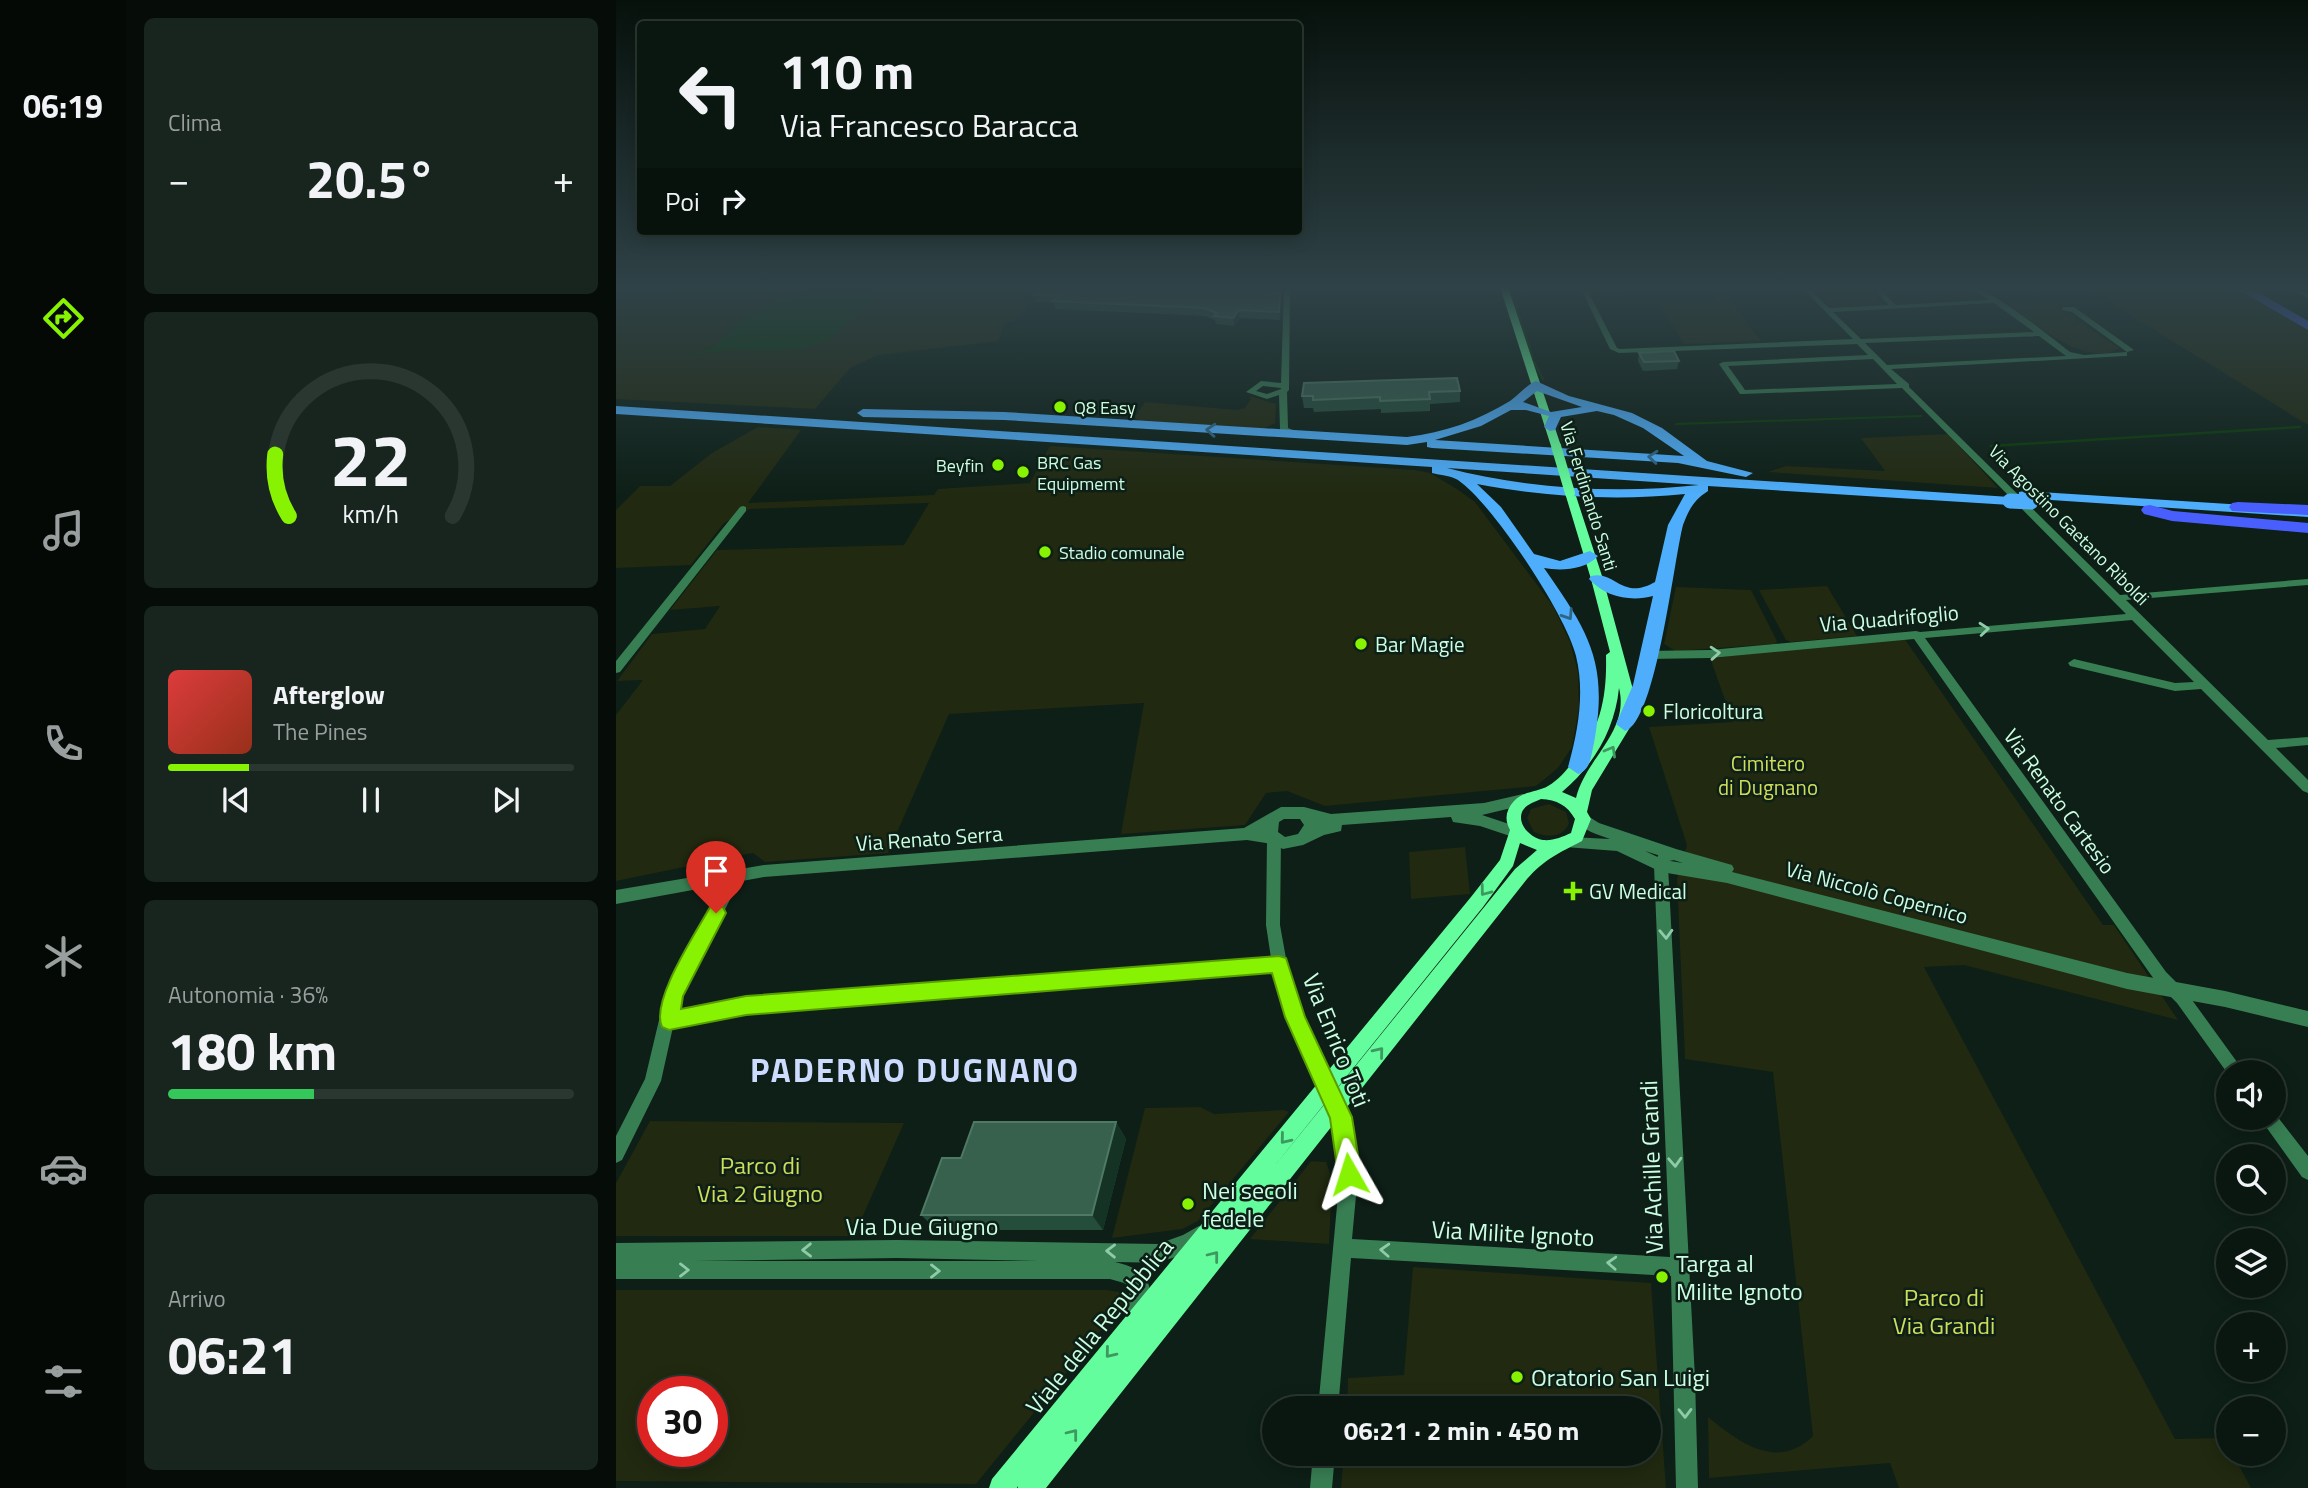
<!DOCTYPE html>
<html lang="it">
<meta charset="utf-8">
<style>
body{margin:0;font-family:"Titillium Web",sans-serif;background:#18241e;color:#f1f3f6;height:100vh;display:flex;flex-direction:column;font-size:26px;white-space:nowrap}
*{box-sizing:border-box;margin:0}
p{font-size:23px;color:#999f9f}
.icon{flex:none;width:38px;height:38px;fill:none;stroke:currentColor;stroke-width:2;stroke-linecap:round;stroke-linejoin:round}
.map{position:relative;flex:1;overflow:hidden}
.panel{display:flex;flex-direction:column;gap:18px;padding:18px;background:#060d09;width:490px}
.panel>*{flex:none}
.guide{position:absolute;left:21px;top:21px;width:665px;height:214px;border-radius:7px;box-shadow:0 4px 18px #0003,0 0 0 2px #2a3630;background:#0a1710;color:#f1f3f6;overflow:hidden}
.tools{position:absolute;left:1600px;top:1060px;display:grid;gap:14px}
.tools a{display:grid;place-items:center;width:70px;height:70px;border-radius:50%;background:#0a1710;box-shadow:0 4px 18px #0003,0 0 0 2px #2a3630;font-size:35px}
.speed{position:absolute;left:21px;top:1376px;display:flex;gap:14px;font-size:35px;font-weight:700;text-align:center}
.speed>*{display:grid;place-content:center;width:91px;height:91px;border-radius:50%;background:#0a1710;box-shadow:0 4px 18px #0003,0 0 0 2px #2a3630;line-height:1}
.speed .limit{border:10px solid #d22;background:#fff;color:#111}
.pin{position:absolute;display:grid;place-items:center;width:60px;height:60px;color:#fff;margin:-72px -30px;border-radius:50% 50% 50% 0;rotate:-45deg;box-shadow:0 0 7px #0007}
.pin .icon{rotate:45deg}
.me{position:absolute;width:77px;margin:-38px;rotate:354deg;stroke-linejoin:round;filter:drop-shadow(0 0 5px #0008)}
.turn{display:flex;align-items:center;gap:24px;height:147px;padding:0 28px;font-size:32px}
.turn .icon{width:91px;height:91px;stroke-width:2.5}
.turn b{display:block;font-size:49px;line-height:60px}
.then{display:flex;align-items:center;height:66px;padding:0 28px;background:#0003;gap:14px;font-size:26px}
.big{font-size:52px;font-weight:700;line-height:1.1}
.panel .widget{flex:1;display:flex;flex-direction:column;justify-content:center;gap:10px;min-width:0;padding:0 24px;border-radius:10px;background:#18241e}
.panel .dial{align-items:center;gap:0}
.dial svg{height:182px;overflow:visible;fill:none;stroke:#2a3630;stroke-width:7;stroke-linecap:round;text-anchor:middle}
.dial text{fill:#f1f3f6;stroke:none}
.song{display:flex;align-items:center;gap:21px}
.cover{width:84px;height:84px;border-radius:10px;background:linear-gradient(135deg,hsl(0 70% 55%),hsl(10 70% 35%))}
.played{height:7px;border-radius:4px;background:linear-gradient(90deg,#87f303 20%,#2a3630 20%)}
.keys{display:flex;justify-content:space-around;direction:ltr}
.heat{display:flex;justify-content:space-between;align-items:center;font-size:38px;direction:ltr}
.charge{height:10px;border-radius:5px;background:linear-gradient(90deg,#34c759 36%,#2a3630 0)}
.trip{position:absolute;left:646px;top:1396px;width:399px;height:70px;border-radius:35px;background:#0a1710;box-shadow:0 4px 18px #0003,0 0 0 2px #2a3630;font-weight:700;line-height:70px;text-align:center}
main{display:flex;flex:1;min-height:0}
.menu{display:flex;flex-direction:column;width:126px;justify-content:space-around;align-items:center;background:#040906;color:#999f9f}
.menu .icon{width:49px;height:49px}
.menu .selected{color:#87f303}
.menu b{font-size:32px;color:#f1f3f6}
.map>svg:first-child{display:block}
</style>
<main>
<nav class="menu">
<b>06:19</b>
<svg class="icon selected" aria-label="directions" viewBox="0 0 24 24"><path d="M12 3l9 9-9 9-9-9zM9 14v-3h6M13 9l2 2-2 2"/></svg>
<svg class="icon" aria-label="music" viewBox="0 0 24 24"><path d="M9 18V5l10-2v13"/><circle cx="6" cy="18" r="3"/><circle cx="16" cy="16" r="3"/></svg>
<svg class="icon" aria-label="phone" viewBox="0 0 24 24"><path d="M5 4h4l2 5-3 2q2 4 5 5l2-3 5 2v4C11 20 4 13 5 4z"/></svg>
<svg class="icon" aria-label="climate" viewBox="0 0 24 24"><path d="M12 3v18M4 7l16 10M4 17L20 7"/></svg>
<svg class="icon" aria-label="car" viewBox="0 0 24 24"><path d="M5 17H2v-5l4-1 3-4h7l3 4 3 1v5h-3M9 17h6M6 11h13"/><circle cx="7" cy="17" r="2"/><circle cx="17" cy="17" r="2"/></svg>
<svg class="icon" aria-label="filters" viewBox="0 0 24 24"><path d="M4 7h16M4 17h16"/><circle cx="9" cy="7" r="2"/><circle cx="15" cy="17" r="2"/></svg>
</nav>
<section class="panel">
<div class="widget"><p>Clima</p>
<div class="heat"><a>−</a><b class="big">20.5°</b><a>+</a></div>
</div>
<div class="widget dial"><svg viewBox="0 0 100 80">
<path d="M14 69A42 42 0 1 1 86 69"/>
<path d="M14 69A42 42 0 0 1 8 42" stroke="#87f303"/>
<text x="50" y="56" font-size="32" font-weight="700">22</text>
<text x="50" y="72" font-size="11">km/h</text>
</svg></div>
<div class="widget">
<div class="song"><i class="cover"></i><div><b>Afterglow</b><p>The Pines</p></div></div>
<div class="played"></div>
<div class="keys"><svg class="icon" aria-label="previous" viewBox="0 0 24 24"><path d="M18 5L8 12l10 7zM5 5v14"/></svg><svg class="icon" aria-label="pause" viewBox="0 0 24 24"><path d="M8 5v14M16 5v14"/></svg><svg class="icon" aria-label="next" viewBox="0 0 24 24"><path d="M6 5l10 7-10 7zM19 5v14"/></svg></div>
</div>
<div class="widget"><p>Autonomia · 36%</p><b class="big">180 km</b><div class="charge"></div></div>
<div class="widget"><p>Arrivo</p><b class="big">06:21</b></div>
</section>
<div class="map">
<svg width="1692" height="1488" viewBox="0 0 1692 1488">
<rect width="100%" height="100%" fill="#0d1f16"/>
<path fill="#212910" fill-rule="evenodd" d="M59 287H411L407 302 413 304 398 321 389 322 383 341 262 355 234 368 199 409 0 399V298Z
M1093 287H1104L1145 341 1068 344 1043 303 1103 301Z
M1196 287H1248L1266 304 1216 307Z
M1475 287H1618L1692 330V425L1495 303 1498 302Z
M1399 302 1403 305 1441 303 1445 310 1503 348C1469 369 1416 321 1391 303Z
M633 396 660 404 659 423 647 429 523 421 519 417 529 402 622 410 629 408 635 399Z
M142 427 185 430 132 503 318 495 322 489 414 483 434 446 799 470 814 473 841 489 859 502 937 606 954 642 962 672 963 708 956 747 942 768 920 786 709 806 671 791 650 793 629 825 505 834 528 703 333 714 272 853 149 862 137 853 131 854 0 881V715L27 680 1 681 36 634 89 629 104 606 54 610 101 550 288 545 313 503 134 509 108 523 75 565 0 568V510L24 486H54L96 453Z
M1332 434 1382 488 1152 472 1170 466 1269 471 1245 438Z
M1211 586 1241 636 1175 642 1170 640 1143 590Z
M1060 587 1135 590 1161 641 1159 644 1059 651 1048 644Z
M1288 638 1487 925H1498L1562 1020 1348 965 1308 967 1559 1439 1608 1438 1612 1454H1617L1635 1488H1283L1274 1463 1093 1478 1092 1417C1124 1443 1161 1471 1197 1436L1157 1072 1069 1059 1061 879 1071 845 1033 727 1117 722 1094 658Z
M933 804 950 812 953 823C947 838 932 838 918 832L911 818 915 809Z
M849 847 854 894 795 899 793 852Z
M584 1107 598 1114 668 1110 673 1112 582 1221 566 1229 496 1238 529 1108Z
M34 1121 288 1123 238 1236H0V1183Z
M695 1161 710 1162 716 1178 713 1244 634 1239Z
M797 1267 1035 1283 1050 1488H725L728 1454H1032V1409H731L732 1378 788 1375Z
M0 1290H491L504 1292 508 1302 360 1484 0 1481ZM37 1391H96V1451H37Z"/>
<path fill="#0a3b09" d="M192 287H253L256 288 255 292H271C244 304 229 334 201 344 161 358 120 343 81 355L79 353 98 348 116 327 141 311Z"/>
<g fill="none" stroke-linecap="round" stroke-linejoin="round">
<path stroke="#0a3b09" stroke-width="2" d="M894 287 905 321
M906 325 917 358
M72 356 80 354
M918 362 927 379
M1060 424 1305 416"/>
<path stroke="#0a3b09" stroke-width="2.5" d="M1375 446 1684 427"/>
<path fill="#387e53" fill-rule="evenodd" d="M668 287H674L673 390 671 392 672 428 684 433 685 435 681 437 664 429 663 395 651 399 630 392 645 381 665 383ZM647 386 665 388V389L651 394 640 391Z
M964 287H1023L972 291 1001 348 1004 349 1237 339 1185 287H1192L1213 308 1273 305 1255 287H1262L1280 305 1373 300 1352 287C1375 287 1434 337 1454 352L1468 355 1511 352V356H1508L1275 369 1293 384V387L1504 595 1692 579V585L1510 600 1652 740 1692 737V745L1660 748 1692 780V793L1687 791 1585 689 1559 691 1454 666 1452 663 1458 659 1559 683 1578 682 1516 620 1309 638 1550 972 1571 993 1629 1073 1612 1074 1561 1003 1540 982 1298 639 1094 658 1031 659 1025 655 1031 651 1094 650 1300 631 1304 632 1510 614 1286 388 1127 394H1124L1103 364 1107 362 1252 355 1241 344 1003 353 994 349ZM1378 303 1418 332 1245 339 1217 312ZM1423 336 1450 356 1271 365 1249 343ZM1257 359 1281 384 1129 390 1112 366Z
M1669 287H1678L1692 294V298Z
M1448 307H1458L1518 350 1511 352 1456 312 1446 310V308Z
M127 506 130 507V511L4 672 0 673V661L124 507Z
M658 834 663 835 665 839 664 925 671 964 687 1017 734 1117 742 1174 736 1239 1054 1257 1038 866 1043 853 1059 850 1064 851 1066 855 1064 859 1053 861 1052 866 1079 1378 1082 1488H1060L1055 1276 735 1258 722 1409H702L724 1174 717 1118 671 1017 658 971 130 1013 57 1027 45 1081 6 1160 0 1163V1136L29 1079 49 995 115 870 120 868 125 870 127 874 65 996 61 1012 130 999 655 958 650 925 651 839 653 835Z
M1657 1111 1692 1156V1180L1686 1177 1648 1124 1646 1118H1657Z
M583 1226 590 1228 592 1235C587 1248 553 1261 539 1262 526 1263 512 1262 499 1262 535 1270 541 1288 527 1321L520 1324 513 1321 510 1314 514 1288 508 1283 494 1279H0V1243L281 1240 542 1244 567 1235ZM281 1258 422 1261H79Z
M697 1454H719L716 1488H694Z"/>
<path fill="#387e53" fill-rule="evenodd" d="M3 287H12L0 294V289Z
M907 794 912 796 914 800 912 804 866 815 905 828 908 832 905 836 900 838 864 826 837 822 835 817 726 825 725 831 708 835 687 845 667 849 656 844 631 840 148 877 0 904V890L148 865 628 828 665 807H688L715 814 868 803ZM668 819H684L688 825 682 834 669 837 662 832 663 822Z
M967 813 983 823 1060 849 1116 865 1118 869 1116 872 1511 973 1609 991 1692 1011V1027L1609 1007 1511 989 1111 883 1045 872 1001 851 949 847 946 843 949 839 954 837 994 839C981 834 967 831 959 819L962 815ZM1029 851 1067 863 1048 860Z"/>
<path fill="#64fd9d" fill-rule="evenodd" d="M884 287H892L945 446 943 448 935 446Z
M954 490 959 493 987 579 1019 697 1016 724 976 790 971 812 975 819 966 841C943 853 929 859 911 879L430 1488H402V1486L401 1488H373L376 1479 855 897 884 860 894 830C888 819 890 810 898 801 907 791 922 792 932 786 943 780 951 769 959 760 985 728 991 696 990 655L994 652 975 579 949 493ZM1003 688C1014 732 969 759 960 798L946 792C978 765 999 729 1003 688ZM925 799C941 800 951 805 959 819L955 833C946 837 937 841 927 840 915 838 901 825 906 812 909 805 918 802 925 799ZM904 843 921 850 899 869 648 1179 867 907 897 866Z"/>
<path fill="#4eaefb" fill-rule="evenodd" d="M920 381 953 396 1016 413 1046 428 1091 461 1137 473 1130 477 1062 463 816 448 811 447V442L791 445 388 420 247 417 241 413 247 409 388 412 791 437C828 433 863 420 894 401 903 395 910 385 920 381ZM921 391 966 407 935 412 907 402ZM895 410H910L933 416 928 427 934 431 939 430 945 417 981 411 998 415 1027 428 1068 456 819 440 865 426Z
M0 406 1394 497 1401 501 1394 505 1092 486V491C1078 500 1073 509 1067 525 1058 559 1040 722 1009 731L1000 724 1017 685 1037 596C1015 602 989 597 973 579L975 576C999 570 1006 601 1039 582L1052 525 1069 494C1000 501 929 497 861 484L885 507 918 554 944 561 974 551 982 556C969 570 945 571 928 568 972 631 993 662 978 743 975 755 975 770 962 774L952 767C962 731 969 693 960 656 950 615 877 504 842 480 836 476 824 475 816 473V467L0 414ZM831 468 1083 485C1001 494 911 489 831 468Z
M1408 491 1692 509V517L1403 498V492Z"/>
<path fill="#485ffd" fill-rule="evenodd" d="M1618 287H1633L1692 321V330Z
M1622 502 1692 505V515L1616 511 1613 507 1616 503Z
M1534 505 1557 511 1692 523V533L1556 521 1528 514 1525 510 1528 506Z"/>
<path stroke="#64fd9d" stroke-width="10" d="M940 446 954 493"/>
<path stroke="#4eaefb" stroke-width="15" d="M1394 501 1415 502"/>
</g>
<path fill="#254d3b" d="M657 290 656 292 664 293 665 301 664 320 624 318 618 326 600 324 599 320 589 316 439 309 438 303 420 302 418 295Z
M1023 353 1063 361 1061 369 1027 371 1022 361Z
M844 391V402L814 404V411L765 413V409L698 412 697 408H688L686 396Z
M500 1122 510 1139 487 1230H321L305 1215 345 1158Z"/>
<path fill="#143324" d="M653 287H657V290L651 300 650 292Z
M664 293 665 301 664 320 663 312Z
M623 310 624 318 618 326 617 318Z
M500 1122 510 1139 487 1230 476 1215Z"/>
<path fill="#37604d" stroke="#4e7964" stroke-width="2" d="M427 287H653L650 292 664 293 663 312 623 310 617 318 598 316 601 313 588 308 437 301 443 296 418 295Z
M1058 351 1063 361 1028 362 1023 353Z
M841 378 844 391 813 392 814 399 764 401V397L697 400V396H686L688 383Z
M358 1122H500L476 1215H305L326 1158H345Z"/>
<defs><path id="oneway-chevron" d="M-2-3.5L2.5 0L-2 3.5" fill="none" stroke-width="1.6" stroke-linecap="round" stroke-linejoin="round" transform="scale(1.75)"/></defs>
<g stroke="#2e6688">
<use href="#oneway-chevron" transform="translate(595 430) rotate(-176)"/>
<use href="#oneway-chevron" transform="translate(1037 457) rotate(-175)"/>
<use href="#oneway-chevron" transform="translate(952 615) rotate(57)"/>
</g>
<g stroke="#90cba9">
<use href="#oneway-chevron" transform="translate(1368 629) rotate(-5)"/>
<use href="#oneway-chevron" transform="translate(1099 653) rotate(-4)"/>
<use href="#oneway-chevron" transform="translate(1050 934) rotate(88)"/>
<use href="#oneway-chevron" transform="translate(1059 1162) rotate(87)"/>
<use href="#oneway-chevron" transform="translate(191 1250) rotate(179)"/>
<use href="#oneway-chevron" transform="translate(769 1250) rotate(-177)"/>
<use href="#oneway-chevron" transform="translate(495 1251) rotate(-179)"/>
<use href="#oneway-chevron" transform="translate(996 1263) rotate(-177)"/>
<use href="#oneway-chevron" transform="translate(68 1270)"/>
<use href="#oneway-chevron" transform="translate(319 1271)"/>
<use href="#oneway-chevron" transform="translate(1069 1413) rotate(89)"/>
</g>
<g stroke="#3d9960">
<use href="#oneway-chevron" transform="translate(995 751) rotate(-60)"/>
<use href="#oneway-chevron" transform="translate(869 891) rotate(127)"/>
<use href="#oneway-chevron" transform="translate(763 1052) rotate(-51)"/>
<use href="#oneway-chevron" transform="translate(669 1139) rotate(129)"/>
<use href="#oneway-chevron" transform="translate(598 1256) rotate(-52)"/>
<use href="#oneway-chevron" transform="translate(494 1353) rotate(129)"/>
<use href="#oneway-chevron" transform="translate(457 1434) rotate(-52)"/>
</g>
<linearGradient id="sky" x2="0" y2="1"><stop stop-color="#07110c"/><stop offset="0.58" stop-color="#2f4247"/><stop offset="1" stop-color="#2f4247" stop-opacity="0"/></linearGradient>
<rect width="1692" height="496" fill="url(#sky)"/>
<path fill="#87f303" stroke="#589e02" stroke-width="2" d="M100 905 107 907 110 913 67 996 65 1009 130 996 663 956 670 958 689 1017 736 1117 745 1174 741 1182 733 1186 725 1182 722 1174 714 1118 669 1017 656 973 130 1015 53 1030 46 1027C34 1001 80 933 94 907Z"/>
<g fill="#87f303" stroke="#0d1f16" stroke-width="2.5">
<circle cx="444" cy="407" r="7"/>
<circle cx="382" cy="465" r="7"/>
<circle cx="407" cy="472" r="7"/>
<circle cx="429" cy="552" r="7"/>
<circle cx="745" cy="644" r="7"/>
<circle cx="1033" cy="711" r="7"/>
<path d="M953.5 880.5h7v7h7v7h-7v7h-7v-7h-7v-7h7z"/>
<circle cx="572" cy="1204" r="7"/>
<circle cx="1046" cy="1277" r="7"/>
<circle cx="901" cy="1377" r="7"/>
</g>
<g text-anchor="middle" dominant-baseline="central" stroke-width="5" stroke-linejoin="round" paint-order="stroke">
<g font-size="18" fill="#cbfee3" stroke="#0d1f16" text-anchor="start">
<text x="458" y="407">Q8 Easy</text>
<text x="421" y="462">BRC Gas<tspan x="421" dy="21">Equipmemt</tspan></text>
<text x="368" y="465" text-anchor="end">Beyfin</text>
<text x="443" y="552">Stadio comunale</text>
</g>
<g font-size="18" fill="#cbfee3" stroke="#0d1f16">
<text transform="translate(973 496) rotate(73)">Via Ferdinando Santi</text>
<text transform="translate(1453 525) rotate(45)">Via Agostino Gaetano Riboldi</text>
</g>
<g font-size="21" fill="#cbfee3" stroke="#0d1f16">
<text transform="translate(1273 618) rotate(-5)">Via Quadrifoglio</text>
<text transform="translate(1444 801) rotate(54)">Via Renato Cartesio</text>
<text transform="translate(313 838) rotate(-4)">Via Renato Serra</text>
<text transform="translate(1261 892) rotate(15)">Via Niccolò Copernico</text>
</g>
<g font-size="21" fill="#cbfee3" stroke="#0d1f16" text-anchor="start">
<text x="759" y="644">Bar Magie</text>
<text x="1047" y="711">Floricoltura</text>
<text x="973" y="891">GV Medical</text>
</g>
<g font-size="21" fill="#d0dd59" stroke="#0d1f16">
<text x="1152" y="763">Cimitero<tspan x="1152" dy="24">di Dugnano</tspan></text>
</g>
<g font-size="24" fill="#cbfee3" stroke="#0d1f16">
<text transform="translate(721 1040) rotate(68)">Via Enrico Toti</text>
<text transform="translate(1035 1167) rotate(-92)">Via Achille Grandi</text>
<text x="306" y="1226">Via Due Giugno</text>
<text transform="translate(897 1233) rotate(3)">Via Milite Ignoto</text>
<text transform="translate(483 1326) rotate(-51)">Viale della Repubblica</text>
</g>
<g font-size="24" fill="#d0dd59" stroke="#0d1f16">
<text x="144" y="1165">Parco di<tspan x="144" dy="28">Via 2 Giugno</tspan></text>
<text x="1328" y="1297">Parco di<tspan x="1328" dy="28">Via Grandi</tspan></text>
</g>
<g font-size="24" fill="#cbfee3" stroke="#0d1f16" text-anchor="start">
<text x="586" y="1190">Nei secoli<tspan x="586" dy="28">fedele</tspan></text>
<text x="1060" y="1263">Targa al<tspan x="1060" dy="28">Milite Ignoto</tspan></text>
<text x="915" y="1377">Oratorio San Luigi</text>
</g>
<g font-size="33" font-weight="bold" letter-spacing="2" fill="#cddbfe" stroke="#0d1f16">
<text x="299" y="1070">PADERNO DUGNANO</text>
</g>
</g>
</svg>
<div class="tools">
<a><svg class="icon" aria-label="sound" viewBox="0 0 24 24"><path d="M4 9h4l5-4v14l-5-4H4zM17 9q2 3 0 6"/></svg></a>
<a><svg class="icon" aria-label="search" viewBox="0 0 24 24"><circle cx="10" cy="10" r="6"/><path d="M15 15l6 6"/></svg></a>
<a><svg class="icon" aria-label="layers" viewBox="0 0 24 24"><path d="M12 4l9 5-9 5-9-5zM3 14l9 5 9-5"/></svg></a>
<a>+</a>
<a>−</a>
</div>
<div class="speed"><div class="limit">30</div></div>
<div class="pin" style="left:100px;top:913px;background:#d93025"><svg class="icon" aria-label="arrive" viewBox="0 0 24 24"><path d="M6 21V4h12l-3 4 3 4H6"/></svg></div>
<svg class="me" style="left:733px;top:1174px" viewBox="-20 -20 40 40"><path d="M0-17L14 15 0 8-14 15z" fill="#87f303" stroke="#fff" stroke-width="4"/></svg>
<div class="trip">06:21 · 2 min · 450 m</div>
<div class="guide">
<div class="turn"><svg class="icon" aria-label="left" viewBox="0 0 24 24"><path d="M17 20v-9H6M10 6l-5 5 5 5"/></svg><div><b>110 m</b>Via Francesco Baracca</div></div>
<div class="then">Poi<svg class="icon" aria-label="right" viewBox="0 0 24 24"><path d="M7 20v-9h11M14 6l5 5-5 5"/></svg></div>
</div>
</div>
</main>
